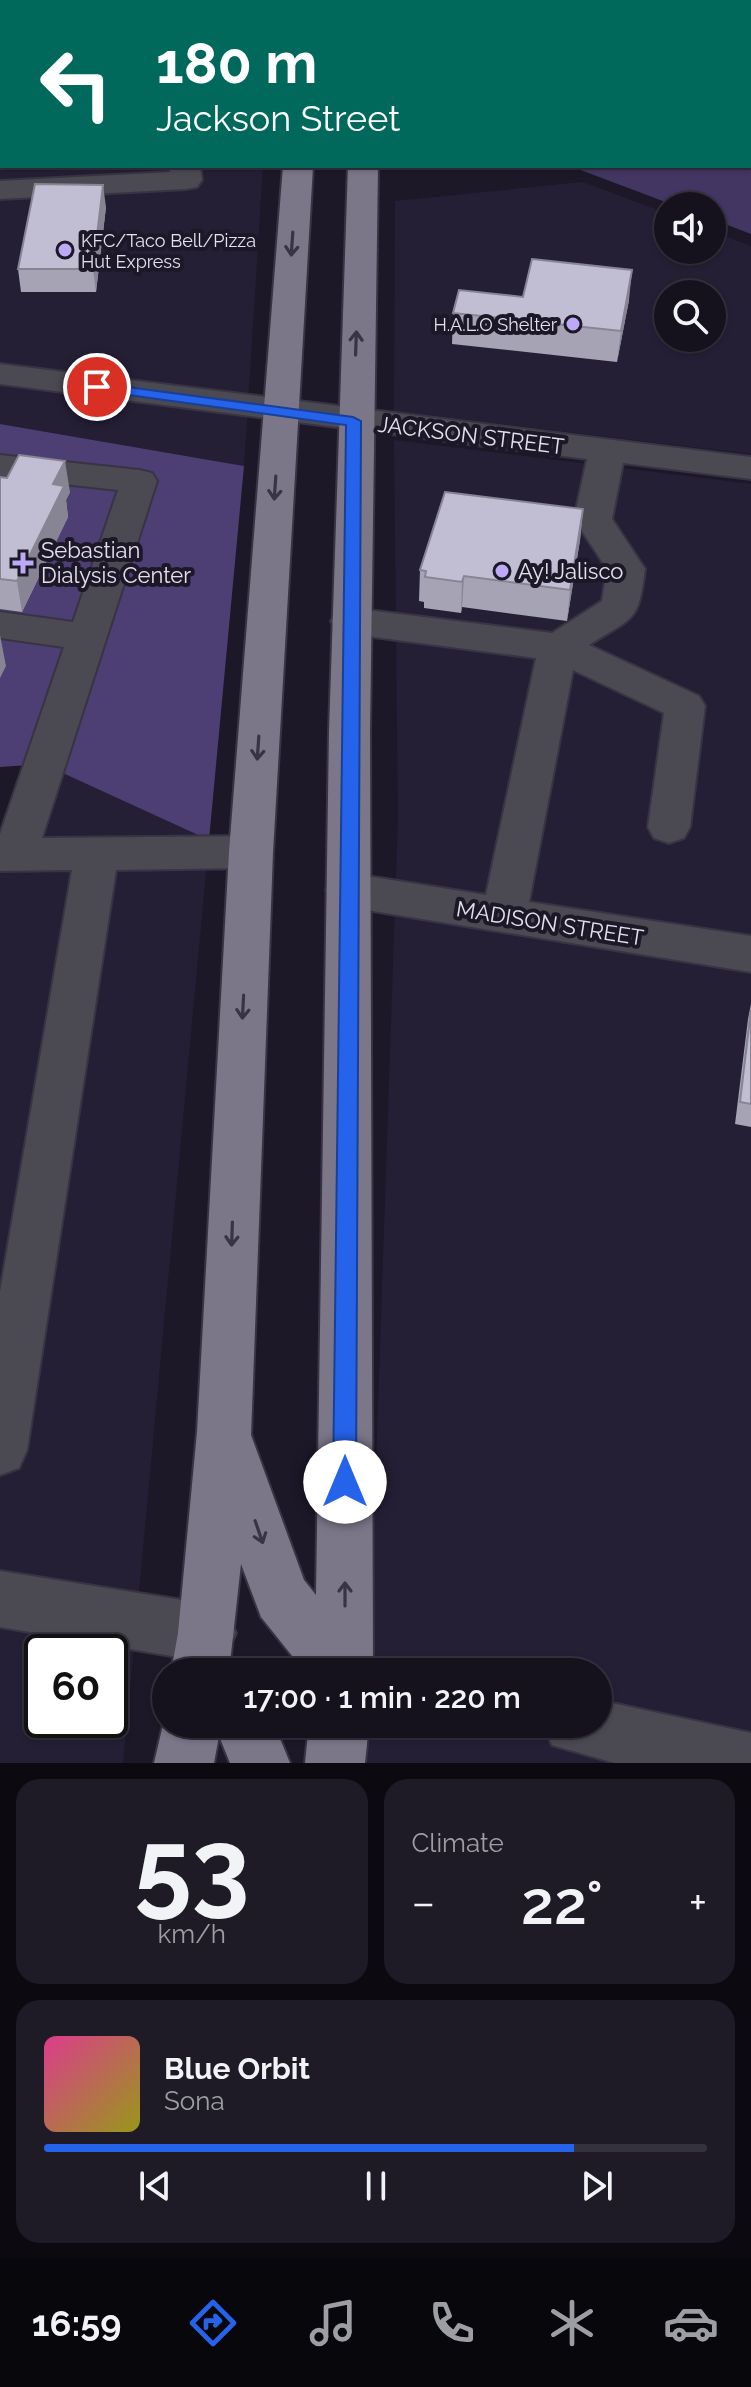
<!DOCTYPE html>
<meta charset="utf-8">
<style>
body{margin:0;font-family:Raleway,sans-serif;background:#1e1b27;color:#f1f3f6;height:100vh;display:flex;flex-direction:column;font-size:30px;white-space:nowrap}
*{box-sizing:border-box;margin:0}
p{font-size:26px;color:#9d9ea4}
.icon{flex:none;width:44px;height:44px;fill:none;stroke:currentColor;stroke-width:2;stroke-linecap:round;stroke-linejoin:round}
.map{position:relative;height:1763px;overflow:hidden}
.drawer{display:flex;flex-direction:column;gap:16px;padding:16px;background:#0c0a10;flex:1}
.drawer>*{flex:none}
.top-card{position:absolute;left:0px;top:0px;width:752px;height:168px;box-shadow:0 2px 6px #0004,0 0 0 2px #34323c;background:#00695c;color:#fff;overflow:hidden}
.tools{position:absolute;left:654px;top:192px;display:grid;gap:16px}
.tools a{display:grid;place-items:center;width:72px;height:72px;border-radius:50%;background:#15121e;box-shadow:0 2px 6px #0004,0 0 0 2px #34323c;font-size:40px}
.speed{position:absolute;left:24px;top:1634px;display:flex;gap:16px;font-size:40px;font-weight:700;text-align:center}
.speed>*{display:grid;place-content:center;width:104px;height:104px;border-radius:50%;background:#15121e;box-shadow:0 2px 6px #0004,0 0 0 2px #34323c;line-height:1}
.speed .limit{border:4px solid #111;border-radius:12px;background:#fff;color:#111}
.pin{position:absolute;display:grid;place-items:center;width:68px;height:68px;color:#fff;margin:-34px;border:4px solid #fff;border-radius:50%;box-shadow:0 2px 8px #0007}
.me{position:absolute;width:88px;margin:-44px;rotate:0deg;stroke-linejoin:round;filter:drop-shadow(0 0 6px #0008)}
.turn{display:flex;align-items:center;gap:28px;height:168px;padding:0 24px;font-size:36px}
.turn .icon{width:104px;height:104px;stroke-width:2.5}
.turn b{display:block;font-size:56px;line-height:68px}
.big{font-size:60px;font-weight:600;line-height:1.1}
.drawer .widget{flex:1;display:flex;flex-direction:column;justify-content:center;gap:12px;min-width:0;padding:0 28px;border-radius:24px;background:#1e1b27}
.drawer .dial{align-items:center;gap:0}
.dial b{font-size:104px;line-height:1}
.song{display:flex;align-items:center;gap:24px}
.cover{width:96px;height:96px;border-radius:12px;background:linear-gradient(135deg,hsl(330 70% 55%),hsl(60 70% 35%))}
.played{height:8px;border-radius:4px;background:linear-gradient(90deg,#2563eb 80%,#34323c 80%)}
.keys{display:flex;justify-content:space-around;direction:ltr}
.heat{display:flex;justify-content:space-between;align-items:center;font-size:44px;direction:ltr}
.drawer .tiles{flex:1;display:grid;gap:16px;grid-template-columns:1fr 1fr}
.widget:last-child{grid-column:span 2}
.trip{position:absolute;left:152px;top:1658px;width:460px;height:80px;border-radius:40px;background:#15121e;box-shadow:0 2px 6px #0004,0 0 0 2px #34323c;font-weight:600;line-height:80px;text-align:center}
.tab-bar{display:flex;height:128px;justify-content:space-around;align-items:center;background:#08070c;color:#9d9ea4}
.tab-bar .icon{width:56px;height:56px}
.tab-bar .selected{color:#2563eb}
.tab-bar b{font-size:36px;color:#f1f3f6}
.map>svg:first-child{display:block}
</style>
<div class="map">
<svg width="751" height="1763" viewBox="0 0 751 1763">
<rect width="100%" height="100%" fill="#1c1828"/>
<path fill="#251f36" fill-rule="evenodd" d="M0 0H272L2 2V166H263L244 466 0 424Z
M583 182 668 214V250H712V231L751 246V454L394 411 395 201ZM668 294H712V338H668Z
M394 440 751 484V1763H366L367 1724H598V1672H369L398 818Z
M43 764 209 840 123 1763H0V862ZM42 1652H110V1720H42Z"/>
<path fill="#433662" d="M429 0H751V234L712 219V206H676L570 166H750V2Z"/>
<path fill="#4d3e73" d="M0 424 244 466 209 840 43 764 0 767Z"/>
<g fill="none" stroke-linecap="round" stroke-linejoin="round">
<defs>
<path id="minor" d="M0 140H2L0 159Z
M170 166H200L202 180 197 187 186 189 0 199V181L170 172Z
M0 364 751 457V479L623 463 612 519 645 569C638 624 634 616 589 645L699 696 705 706 690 827 684 838 669 843 654 838 648 827 664 713 573 670 529 902 751 936V972L348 907 332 902 326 890 332 878 348 873 486 895 536 658 351 634 337 630 331 621 337 612 351 608 552 633 602 601 607 569 574 519 587 459 0 384Z
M0 455 139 470 152 473 157 481 42 838 251 836 266 841 273 852 266 863 251 868 116 870 27 1450 19 1468 0 1475V1292L72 870 0 871V834L64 647 0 638V612L73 622 118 490 0 477Z
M0 1571 207 1604 227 1613 236 1633 227 1653 207 1662 0 1627Z
M598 1700 751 1733V1763H615L552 1745 543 1724H598Z"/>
<path id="major" d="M296 0H324V2H296Z
M354 0H382V2H354Z
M283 166H313L273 852 251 1435 304 1580 316 1595 329 731 348 166H378L370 731 373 1672H305L261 1617 241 1564 229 1672H171L178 1633 197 1432 229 852Z
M166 1712V1724H274L290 1763H230L219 1736 214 1763H154Z
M309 1724H369L365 1763H305Z"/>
</defs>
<use href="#minor" stroke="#383444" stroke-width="4"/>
<use href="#major" stroke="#383444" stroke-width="4"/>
<use href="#minor" fill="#4b4952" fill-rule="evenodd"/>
<use href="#major" fill="#7b7789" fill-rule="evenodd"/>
</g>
<path fill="#a6a3b5" d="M0 0H24V2H2V123L0 124Z
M106 207 96 292H21L18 269Z
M523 297 629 300 617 362 452 344 453 313Z
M0 477 70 492 66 500 68 517 22 612 0 609Z
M583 509 580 540 567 621 462 607 461 613 424 608V602L419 601 420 570Z
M751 1004V1127L735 1124 748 1019Z"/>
<path fill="#878494" d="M103 185 106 207 96 292 93 269Z
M632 270 629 300 617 362 621 331Z
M65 461 70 492 66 500 68 517 22 612 17 581 53 484Z
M583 509 580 540 567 621 570 590Z
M464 576 462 607 461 613 462 582Z
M0 635 6 666 0 678Z"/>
<path fill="#c1bdd3" stroke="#878494" stroke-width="2" d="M0 0H21V2H2V94H0Z
M35 184 103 185 93 269H18Z
M532 259 632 270 621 331 453 313 459 290 523 297Z
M19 455 65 461 53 484 64 486 17 581 0 579V477L7 478Z
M445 492 583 509 570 590 464 576 462 582 425 577 426 571 420 570Z
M751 1010V1104L740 1102Z"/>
<defs><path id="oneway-shaft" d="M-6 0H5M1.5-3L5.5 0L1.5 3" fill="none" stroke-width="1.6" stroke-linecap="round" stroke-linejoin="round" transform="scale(2)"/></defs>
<g stroke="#383445">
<use href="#oneway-shaft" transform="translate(292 244) rotate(94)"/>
<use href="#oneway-shaft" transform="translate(356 343) rotate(-88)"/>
<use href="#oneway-shaft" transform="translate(275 488) rotate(94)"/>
<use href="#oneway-shaft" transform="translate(258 748) rotate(94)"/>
<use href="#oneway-shaft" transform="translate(243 1007) rotate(93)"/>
<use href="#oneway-shaft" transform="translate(232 1234) rotate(92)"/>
<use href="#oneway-shaft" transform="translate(259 1532) rotate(71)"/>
<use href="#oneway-shaft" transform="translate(345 1594) rotate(-90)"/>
</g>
<path fill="#2563eb" stroke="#184099" stroke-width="2" d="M97 383 353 417 361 421 356 1482 353 1490 345 1493 337 1490 333 1482 346 425 92 390 90 387Z"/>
<g fill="#bda9f5" stroke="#1c1828" stroke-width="3">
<circle cx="65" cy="250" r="8"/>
<circle cx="573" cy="324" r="8"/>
<path d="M19 551h8v8h8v8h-8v8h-8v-8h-8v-8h8z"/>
<circle cx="502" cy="571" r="8"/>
</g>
<g text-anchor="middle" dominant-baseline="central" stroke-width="8" stroke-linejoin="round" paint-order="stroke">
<g font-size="18" fill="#e3e1ed" stroke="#1c1828" text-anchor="start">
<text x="81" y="240">KFC/Taco Bell/Pizza<tspan x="81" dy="21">Hut Express</tspan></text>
<text x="557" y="324" text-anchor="end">H.A.L.O Shelter</text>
</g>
<g font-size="22" fill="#e3e1ed" stroke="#1c1828">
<text transform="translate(471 435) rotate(7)">JACKSON STREET</text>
<text transform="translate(550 923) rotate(9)">MADISON STREET</text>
</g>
<g font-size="22" fill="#e3e1ed" stroke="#1c1828" text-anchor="start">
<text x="41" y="550">Sebastian<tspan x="41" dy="25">Dialysis Center</tspan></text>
<text x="518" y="571">Ay! Jalisco</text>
</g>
</g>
</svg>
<div class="tools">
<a><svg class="icon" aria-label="sound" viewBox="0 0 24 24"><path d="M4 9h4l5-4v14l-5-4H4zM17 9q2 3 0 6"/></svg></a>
<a><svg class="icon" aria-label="search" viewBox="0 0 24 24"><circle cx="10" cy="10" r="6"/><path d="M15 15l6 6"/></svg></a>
</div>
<div class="speed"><div class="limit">60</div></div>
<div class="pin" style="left:97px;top:387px;background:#d93025"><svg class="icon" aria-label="arrive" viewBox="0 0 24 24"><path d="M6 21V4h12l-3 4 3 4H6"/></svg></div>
<svg class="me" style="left:345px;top:1482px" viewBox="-20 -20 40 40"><circle r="19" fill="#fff"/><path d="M0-13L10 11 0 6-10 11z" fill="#2563eb"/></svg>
<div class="trip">17:00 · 1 min · 220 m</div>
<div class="top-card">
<div class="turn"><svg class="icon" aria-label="left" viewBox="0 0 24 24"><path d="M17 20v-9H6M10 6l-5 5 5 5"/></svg><div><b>180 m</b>Jackson Street</div></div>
</div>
</div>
<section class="drawer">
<div class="tiles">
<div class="widget dial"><b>53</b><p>km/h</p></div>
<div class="widget"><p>Climate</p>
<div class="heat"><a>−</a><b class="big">22°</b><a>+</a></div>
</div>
<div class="widget">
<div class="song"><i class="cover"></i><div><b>Blue Orbit</b><p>Sona</p></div></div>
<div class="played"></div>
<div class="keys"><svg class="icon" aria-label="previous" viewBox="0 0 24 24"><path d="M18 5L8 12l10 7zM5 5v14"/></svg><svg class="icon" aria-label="pause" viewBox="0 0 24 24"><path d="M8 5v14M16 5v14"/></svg><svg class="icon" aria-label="next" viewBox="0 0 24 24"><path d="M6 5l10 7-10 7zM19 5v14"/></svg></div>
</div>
</div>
</section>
<nav class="tab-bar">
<b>16:59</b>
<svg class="icon selected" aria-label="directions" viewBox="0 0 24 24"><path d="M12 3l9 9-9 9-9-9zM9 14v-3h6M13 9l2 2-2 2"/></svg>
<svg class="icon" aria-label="music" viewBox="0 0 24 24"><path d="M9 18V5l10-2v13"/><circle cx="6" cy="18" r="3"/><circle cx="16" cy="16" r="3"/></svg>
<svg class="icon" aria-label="phone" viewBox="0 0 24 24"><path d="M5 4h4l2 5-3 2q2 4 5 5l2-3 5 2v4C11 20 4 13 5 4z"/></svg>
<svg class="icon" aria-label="climate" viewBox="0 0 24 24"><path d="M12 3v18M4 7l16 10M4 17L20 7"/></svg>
<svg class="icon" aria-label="car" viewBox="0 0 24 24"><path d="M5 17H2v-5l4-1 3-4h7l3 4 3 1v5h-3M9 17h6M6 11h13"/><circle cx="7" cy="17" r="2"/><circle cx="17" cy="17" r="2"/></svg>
</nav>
